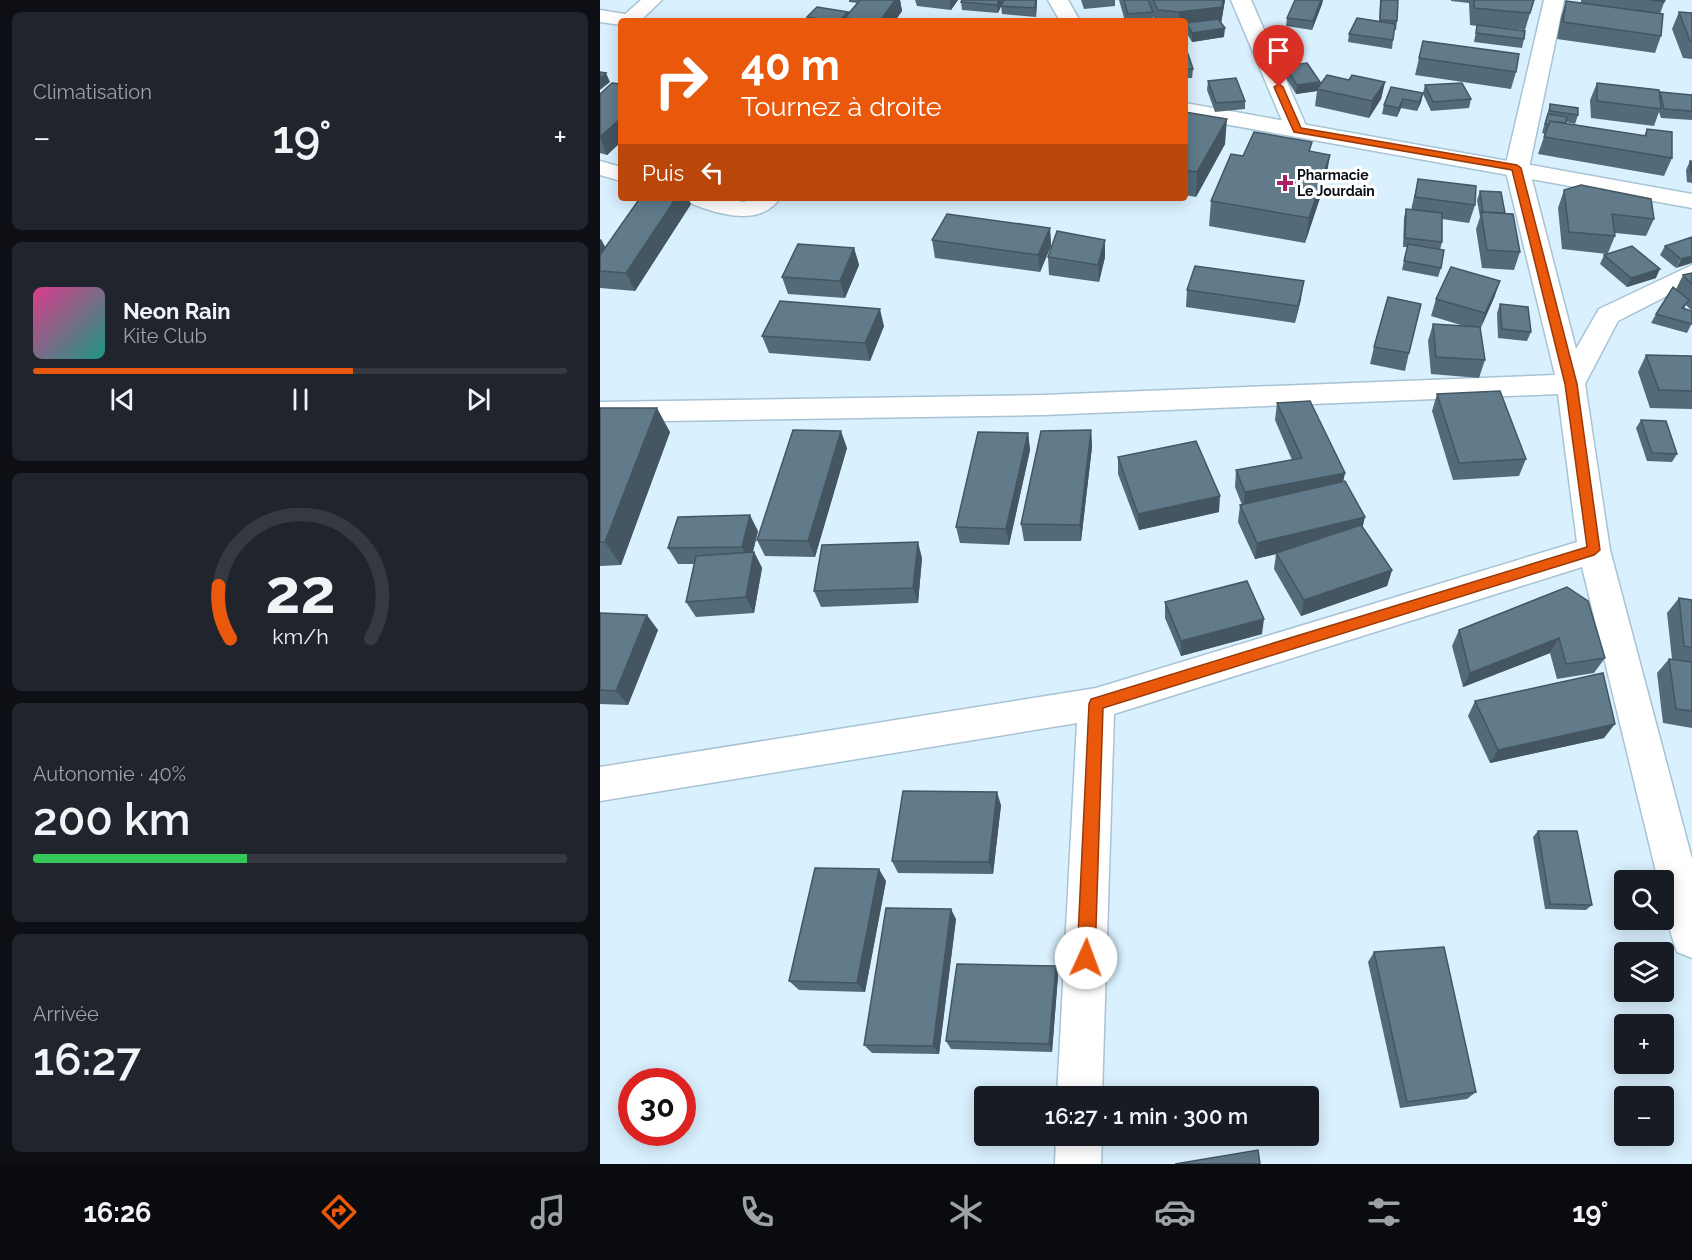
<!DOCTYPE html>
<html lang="fr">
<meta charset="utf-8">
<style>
body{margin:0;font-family:Raleway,sans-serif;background:#20242c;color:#f1f3f6;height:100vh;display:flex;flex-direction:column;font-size:22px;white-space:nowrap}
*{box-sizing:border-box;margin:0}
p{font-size:20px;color:#9ea1a6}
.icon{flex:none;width:33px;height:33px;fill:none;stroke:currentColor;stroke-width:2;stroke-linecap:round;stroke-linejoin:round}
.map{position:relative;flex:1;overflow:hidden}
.panel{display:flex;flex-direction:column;gap:12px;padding:12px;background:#0d0f14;width:600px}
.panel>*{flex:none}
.hud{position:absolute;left:18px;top:18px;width:570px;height:183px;border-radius:6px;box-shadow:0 3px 15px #0003;background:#ea580c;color:#fff;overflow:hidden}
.tools{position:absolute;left:1014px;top:870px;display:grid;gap:12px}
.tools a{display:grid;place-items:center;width:60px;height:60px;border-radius:6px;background:#171b24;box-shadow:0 3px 15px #0003;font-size:30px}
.speed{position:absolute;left:18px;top:1068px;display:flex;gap:12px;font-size:30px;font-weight:700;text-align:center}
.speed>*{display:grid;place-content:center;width:78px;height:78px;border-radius:50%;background:#171b24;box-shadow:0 3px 15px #0003;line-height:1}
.speed .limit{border:9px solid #d22;background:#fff;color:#111}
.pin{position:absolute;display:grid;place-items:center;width:51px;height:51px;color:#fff;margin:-62px -26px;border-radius:50% 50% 50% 0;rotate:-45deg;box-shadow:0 0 6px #0007}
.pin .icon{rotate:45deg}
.me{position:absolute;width:66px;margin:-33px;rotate:2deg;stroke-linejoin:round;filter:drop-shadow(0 0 4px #0008)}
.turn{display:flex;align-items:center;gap:21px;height:126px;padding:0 24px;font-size:27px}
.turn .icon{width:78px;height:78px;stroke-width:2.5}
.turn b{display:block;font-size:42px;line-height:51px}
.then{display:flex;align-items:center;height:57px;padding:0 24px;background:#0003;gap:12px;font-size:22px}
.big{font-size:45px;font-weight:600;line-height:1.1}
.panel .card{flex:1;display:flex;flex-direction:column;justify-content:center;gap:9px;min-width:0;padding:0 21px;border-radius:9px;background:#20242c}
.panel .dial{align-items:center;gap:0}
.dial svg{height:156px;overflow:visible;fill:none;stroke:#363941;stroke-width:7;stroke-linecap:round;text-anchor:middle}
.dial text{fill:#f1f3f6;stroke:none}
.song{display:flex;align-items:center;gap:18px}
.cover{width:72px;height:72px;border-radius:9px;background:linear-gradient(135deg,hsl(330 70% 55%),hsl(170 70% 35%))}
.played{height:6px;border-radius:3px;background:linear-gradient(90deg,#ea580c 60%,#363941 60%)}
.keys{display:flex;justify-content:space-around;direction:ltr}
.heat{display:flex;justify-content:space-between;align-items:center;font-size:33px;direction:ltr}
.charge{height:9px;border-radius:4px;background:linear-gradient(90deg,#34c759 40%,#363941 0)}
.trip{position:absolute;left:374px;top:1086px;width:345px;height:60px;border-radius:6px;background:#171b24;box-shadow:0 3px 15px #0003;font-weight:600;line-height:60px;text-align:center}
.menu{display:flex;height:96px;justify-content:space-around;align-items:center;background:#090b0e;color:#9ea1a6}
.menu .icon{width:42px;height:42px}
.menu .on{color:#ea580c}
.menu b{font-size:27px;color:#f1f3f6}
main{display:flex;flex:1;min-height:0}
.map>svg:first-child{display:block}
</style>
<main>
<section class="panel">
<div class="card"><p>Climatisation</p>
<div class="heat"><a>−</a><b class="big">19°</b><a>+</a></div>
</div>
<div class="card">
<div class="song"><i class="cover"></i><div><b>Neon Rain</b><p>Kite Club</p></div></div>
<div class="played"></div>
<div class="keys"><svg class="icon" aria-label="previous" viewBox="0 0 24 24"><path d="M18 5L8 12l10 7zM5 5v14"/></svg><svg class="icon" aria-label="pause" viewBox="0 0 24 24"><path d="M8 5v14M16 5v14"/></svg><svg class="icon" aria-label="next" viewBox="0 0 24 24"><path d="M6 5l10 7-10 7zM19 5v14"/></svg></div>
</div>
<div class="card dial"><svg viewBox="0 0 100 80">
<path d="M14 69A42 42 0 1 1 86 69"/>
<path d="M14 69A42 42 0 0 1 8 42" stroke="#ea580c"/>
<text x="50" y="56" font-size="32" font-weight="700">22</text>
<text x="50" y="72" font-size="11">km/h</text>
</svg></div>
<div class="card"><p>Autonomie · 40%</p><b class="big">200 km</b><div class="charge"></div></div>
<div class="card"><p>Arrivée</p><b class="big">16:27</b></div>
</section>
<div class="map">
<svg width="1092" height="1164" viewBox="0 0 1092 1164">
<rect width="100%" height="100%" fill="#d9f0fe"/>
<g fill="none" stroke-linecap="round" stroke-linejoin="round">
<defs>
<path id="minor" d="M41 0H62L40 21H21L23 16Z
M448 0H468L480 21H460Z
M631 0H651L708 130 705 135 697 137 689 135 686 130Z
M944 0H964L929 168 976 349 999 309 1092 265V283L1018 321 985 384 1010 550 1092 859V958L1077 952C1068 928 1064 906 1064 880H1058L982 567 514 714 502 1096H457L477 723 0 801V767L496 688 977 542 958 394 443 415 0 422V402L443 395 955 375 905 168Z
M0 161 21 167V181L0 175Z
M86 198H122L144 202 153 198H180C163 223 131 217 106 209 98 206 91 205 86 198Z
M456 1136H502L501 1164H455Z"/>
<path id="secondary" d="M0 10 43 17 46 21H21V25L0 22Z
M585 103 1092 194V208L585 117Z"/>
</defs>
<use href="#minor" stroke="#a7c3d4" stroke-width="3"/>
<use href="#secondary" stroke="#a7c3d4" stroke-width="3"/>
<use href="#minor" fill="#fff" fill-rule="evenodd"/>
<use href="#secondary" fill="#fff" fill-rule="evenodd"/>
</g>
<path fill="#536a78" d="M249 0H300L302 11 295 21H208L207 17 248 12V14L258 3 249 2Z
M315 0H358L351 10 317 6Z
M404 0H437L436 17 402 14 401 6 398 13 362 10 361 2Z
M481 0H515V6L484 9Z
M519 0H548L549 3V0H625L621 23 624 37 592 42 586 32 585 21H555L553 16V21H525Z
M695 0H723L722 4 712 30 686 26 687 18Z
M780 0H798L797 21 796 30H794L792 49 748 42 749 34 779 22Z
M851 0H934L925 30 894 27 924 39 922 48 874 42 877 26 870 25 869 3 851 1Z
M981 0H1065L1060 14 1061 36 1055 53 957 39 961 17 966 1 981 3Z
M1079 12 1092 13V59L1083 58 1072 29Z
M823 41 916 72 911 89 815 75Z
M585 55 593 69 592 78H585Z
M685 66 720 82 719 86 749 80 785 82 781 99 769 118 715 106 717 91 696 94 684 75Z
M608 81 645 101V109L615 112 607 90Z
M997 83 1059 94 1060 92 1092 95V120L1061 118 1059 112 1054 126 991 118 990 100Z
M21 84V142L7 155 0 153V94Z
M825 85 871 99 869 108 831 111 823 94 821 102 817 111 801 108 797 117 782 114 784 105 823 93Z
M950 104 978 115 975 124 966 122V123L1044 136 1047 129 1072 158 1064 176 938 154 945 134 942 133Z
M585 112 625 144 596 197 585 195Z
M643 156 726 180 705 243 609 226 611 201Z
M1090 161H1092V183L1087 182 1086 170Z
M818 179 875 205 869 223 842 219V242L840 250 841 268 838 277 802 270 807 247H803L804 218 806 209 811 210Z
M964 190 1054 219 1046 236 1015 233V236L1008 253 1056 278 1027 287 1000 264 1004 255 1007 254 962 249 958 208Z
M880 191 905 213 920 252 914 270 882 268 876 229 880 217 877 200Z
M91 204 35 291 0 288V239L5 247Z
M450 228 451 246 440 272 335 258 332 240Z
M1092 237 1076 268 1060 255 1065 246Z
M254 248 259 265 245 298 188 294 182 277Z
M448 257H505L499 282 449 275Z
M1092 273V311L1086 305 1084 309 1092 323 1087 333 1051 323 1056 314 1076 289 1083 275Z
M900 281 894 298 880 328 885 360 879 378 831 374 828 341 833 324 864 326 831 316 836 299Z
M587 290 701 299 695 323 586 307Z
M900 304 931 332 927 341 898 338 897 313Z
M284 326 270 361 169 353 162 336Z
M774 347 809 353 805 371 770 364Z
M1046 355 1092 356V409L1050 408 1038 372Z
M837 394 926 459 919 476 853 480 832 411Z
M677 403 745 473 743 482 763 527 792 570 787 586 701 616 674 569 676 554 655 559 638 522 640 505H642L635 487 636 470 692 460 675 420Z
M0 408 70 432 21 565 0 566Z
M1041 420 1077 454 1072 462 1047 461 1036 428Z
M491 430 492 447 481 541H424L421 524Z
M428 433 430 450 409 545 360 543 356 527Z
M247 448 215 557 165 556 157 540Z
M518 457 619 512 539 530 518 474Z
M158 531 153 552H154L162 568 154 613 96 617 86 602 94 564H78L68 548Z
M322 558 318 603 221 607 214 591Z
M967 587 1005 658 994 673 957 679 950 653 863 687 852 646 859 630Z
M1079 598 1092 600V728L1063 723 1057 673 1069 659H1072L1067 613Z
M565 602 662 634 581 656 565 618Z
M0 613 58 630 28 705 0 704Z
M875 701 1004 738 890 763 868 716Z
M401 805 393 874 298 873 292 861Z
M938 831 992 905 986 910 945 909 933 837Z
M286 881 265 992 199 990 189 981Z
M356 919 339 1054 272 1053 264 1045Z
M774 952 876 1092 867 1099 800 1108 768 962Z
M456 966 458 976 452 1052 351 1049 346 1041Z"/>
<path fill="#445661" d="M292 0H300L302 11 295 21H280Z
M351 0H358L351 10 350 1Z
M399 0H404L398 13 397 5Z
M436 0H437L436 17 435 8Z
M623 0H625L621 24 586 23V28H585V21H579V12Z
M721 0H723L722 4 712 30 713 21Z
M248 12 249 19 245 18 246 21H239Z
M625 28 624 37 592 42V33Z
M6 73 10 82 0 90V78Z
M720 82 719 89H717V91L696 94 697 85Z
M785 82 781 99 769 118 772 101Z
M823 93 821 102 817 111 819 102Z
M803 99 801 108 797 117 799 108Z
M21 118V142L7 155 0 137Z
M627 119 625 144 596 197 597 172Z
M730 155 726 180 705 243 709 218Z
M76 198H88L91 204 35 291 26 273Z
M450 228 451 246 440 272 438 255Z
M1 239 10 256 0 270V240Z
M505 240V257L499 282 498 265Z
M254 248 259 265 245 298 240 281Z
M1092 256V263L1076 268 1081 259Z
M1060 269 1056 278 1027 287 1031 278Z
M704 281 701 299 695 323 698 306Z
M900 281 894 298 880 330 885 313Z
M280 309 284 326 270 361 265 343Z
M57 408 70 432 21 565 5 542Z
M491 430 492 447 481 541 480 525Z
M241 431 247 448 215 557 208 541Z
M428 433 430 450 409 545 406 529Z
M745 473 741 490 643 508 645 492Z
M620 496 619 512 539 530 538 514Z
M150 515 158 531 150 563 142 547Z
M765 517 761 534 655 559 657 543Z
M318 542 322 558 318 603 313 588Z
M154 552 162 568 154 613 146 597Z
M792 570 787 586 701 616 704 600Z
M47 615 58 630 28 705 16 691Z
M664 619 662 634 581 656V641Z
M959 638 950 653 863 687 870 673Z
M1015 724 1004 738 890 763 898 750Z
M397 792 401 805 393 874 389 862Z
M279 869 286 881 265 992 257 983Z
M351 909 356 919 339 1054 333 1046Z
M456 966 458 976 452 1052 449 1044Z"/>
<path fill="#617b8b" stroke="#445661" stroke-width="1.5" d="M260 0H295L280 21 245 18Z
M362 0H399L397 5 361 2Z
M404 0H436L435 8 401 6Z
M524 0H548L553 12 528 14Z
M553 0H623L622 7 579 12 558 10Z
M695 0H721L713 21 687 18Z
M781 0H798L797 21 780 20Z
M874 0H934L930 13 874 8Z
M1051 0H1065L1064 2Z
M966 1 1063 14 1061 36 963 22Z
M217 7 248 12 239 21H232L207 17Z
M1079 12 1092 13V41H1090Z
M757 18 795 24 793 40 749 34Z
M618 19 625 28 592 33 586 23Z
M877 25 925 31 924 39 876 33Z
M823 41 919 54 916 72 819 58Z
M588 54 593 69H585V55Z
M707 63 720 82 697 85 685 66Z
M0 72 6 73 0 78Z
M727 75 749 80 752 75 785 82 772 101 717 89Z
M636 78 645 101 616 103 608 81Z
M12 83 21 84V118L0 137V94Z
M862 83 871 99 833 102 825 85Z
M997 83 1059 90 1061 109 997 101Z
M791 87 823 93 819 102 803 99 799 108 784 105Z
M1060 92 1092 95V111L1064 109Z
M950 104 978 108V115L950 111Z
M585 112 627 119 597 172 585 170Z
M948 114 967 117 966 123 950 121 949 125 945 124Z
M950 121 1046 136 1047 129 1072 132V158L944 137Z
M654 132 712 142 709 151 730 155 709 218 611 201 631 154 643 156Z
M1090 161H1092V174L1091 173Z
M818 179 876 186 875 205 815 197Z
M981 185 1051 199 1054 219 1012 214 1015 236 969 232 964 190Z
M880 191 901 192 905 213 883 212Z
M40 198H76L26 273 0 271V255Z
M806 209 842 213V242L805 238Z
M881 212 913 214 920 252 887 250Z
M347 214 450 228 438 255 332 240Z
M457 231 505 240 498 265 448 257Z
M1092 237V256L1081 259 1065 246Z
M198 244 254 248 240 281 182 277Z
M808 244 844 250 841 268 804 261Z
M1032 246 1060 269 1031 278 1004 255Z
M595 266 704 281 698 306 587 290Z
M851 267 900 281 885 313 836 299Z
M1092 273V284L1083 275Z
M1073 287 1089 300 1082 308 1092 311V324L1056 314Z
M788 297 821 304 809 353 774 347Z
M180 301 280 309 265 343 162 336Z
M900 304 928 307 931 332 902 329Z
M833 324 880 327 885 360 836 357Z
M1046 355 1092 356V391L1059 390Z
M900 391 926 459 859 463 837 394Z
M710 401 745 473 645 492 636 470 702 458 677 403Z
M0 408H57L5 542H0Z
M1041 420 1066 421 1077 454 1052 453Z
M193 430 241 431 208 541 157 540Z
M491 430 480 525 421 524 441 431Z
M378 432 428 433 406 529 356 527Z
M596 441 620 496 538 514 518 457Z
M745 481 765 517 657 543 640 505Z
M150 515 142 547 68 548 78 517Z
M761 525 792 570 704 600 676 553Z
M318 542 313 588 214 591 222 545Z
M154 552 146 597 86 602 96 556Z
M647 581 664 619 581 641 565 602Z
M967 587 988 601 1005 658 966 664 959 638 870 673 859 630Z
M1079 598 1092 600V648L1084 646Z
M0 613 47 615 16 691 0 690Z
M1069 659 1092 662V711L1076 709Z
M1003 673 1015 724 898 750 875 701Z
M303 791 397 792 389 862 292 861Z
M938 831H977L992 905 950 904Z
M215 868 279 869 257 983 189 981Z
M286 908 351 909 333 1046 264 1045Z
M844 947 876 1092 807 1102 774 952Z
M357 964 456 966 449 1044 346 1041Z
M658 1150 660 1164H575Z"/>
<path fill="#ea580c" stroke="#983908" stroke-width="1.5" d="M679 84 683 87 701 128 917 165 921 168 977 384 1000 550 994 555 503 708 495 958 492 964 486 967 480 964 477 958 489 704 491 699 987 547 965 384 912 170 694 132 674 87Z"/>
<path fill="#aa2061" stroke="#fff" stroke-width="2" d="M682 174h6v6h6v6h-6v6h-6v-6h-6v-6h6z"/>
<g text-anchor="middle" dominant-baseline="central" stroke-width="6" stroke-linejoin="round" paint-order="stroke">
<g font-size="14" font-weight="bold" fill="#050e14" stroke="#fff" text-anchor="start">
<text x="697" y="175">Pharmacie<tspan x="697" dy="16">Le Jourdain</tspan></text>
</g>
</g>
</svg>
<div class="tools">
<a><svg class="icon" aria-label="search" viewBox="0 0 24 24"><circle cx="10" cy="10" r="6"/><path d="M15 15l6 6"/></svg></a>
<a><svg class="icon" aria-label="layers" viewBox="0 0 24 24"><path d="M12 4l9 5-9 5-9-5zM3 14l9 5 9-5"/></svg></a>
<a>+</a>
<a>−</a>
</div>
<div class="speed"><div class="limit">30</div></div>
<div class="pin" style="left:679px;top:87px;background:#d93025"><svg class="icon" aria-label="arrive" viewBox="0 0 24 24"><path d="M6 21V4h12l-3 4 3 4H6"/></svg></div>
<svg class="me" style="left:486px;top:958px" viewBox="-20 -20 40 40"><circle r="19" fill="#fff"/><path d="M0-13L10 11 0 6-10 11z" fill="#ea580c"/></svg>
<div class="trip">16:27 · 1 min · 300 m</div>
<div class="hud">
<div class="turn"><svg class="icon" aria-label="right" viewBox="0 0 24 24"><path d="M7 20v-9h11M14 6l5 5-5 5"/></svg><div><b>40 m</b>Tournez à droite</div></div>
<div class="then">Puis<svg class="icon" aria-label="left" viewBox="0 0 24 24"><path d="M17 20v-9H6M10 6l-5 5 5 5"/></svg></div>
</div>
</div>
</main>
<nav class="menu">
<b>16:26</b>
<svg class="icon on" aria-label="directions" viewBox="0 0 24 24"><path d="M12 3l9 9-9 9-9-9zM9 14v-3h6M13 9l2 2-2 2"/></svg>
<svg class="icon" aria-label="music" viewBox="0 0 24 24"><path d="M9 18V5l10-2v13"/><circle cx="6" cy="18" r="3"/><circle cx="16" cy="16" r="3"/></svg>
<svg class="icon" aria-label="phone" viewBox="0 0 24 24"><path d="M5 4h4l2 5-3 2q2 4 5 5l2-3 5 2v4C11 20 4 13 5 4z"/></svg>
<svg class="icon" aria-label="climate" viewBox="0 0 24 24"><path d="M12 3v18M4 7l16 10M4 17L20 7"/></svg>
<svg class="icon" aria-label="car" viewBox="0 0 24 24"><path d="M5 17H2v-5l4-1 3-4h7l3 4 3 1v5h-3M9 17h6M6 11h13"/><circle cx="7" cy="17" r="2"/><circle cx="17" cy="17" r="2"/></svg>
<svg class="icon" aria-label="filters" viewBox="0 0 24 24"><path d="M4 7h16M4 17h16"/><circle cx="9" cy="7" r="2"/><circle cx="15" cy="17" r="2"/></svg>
<b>19°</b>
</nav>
